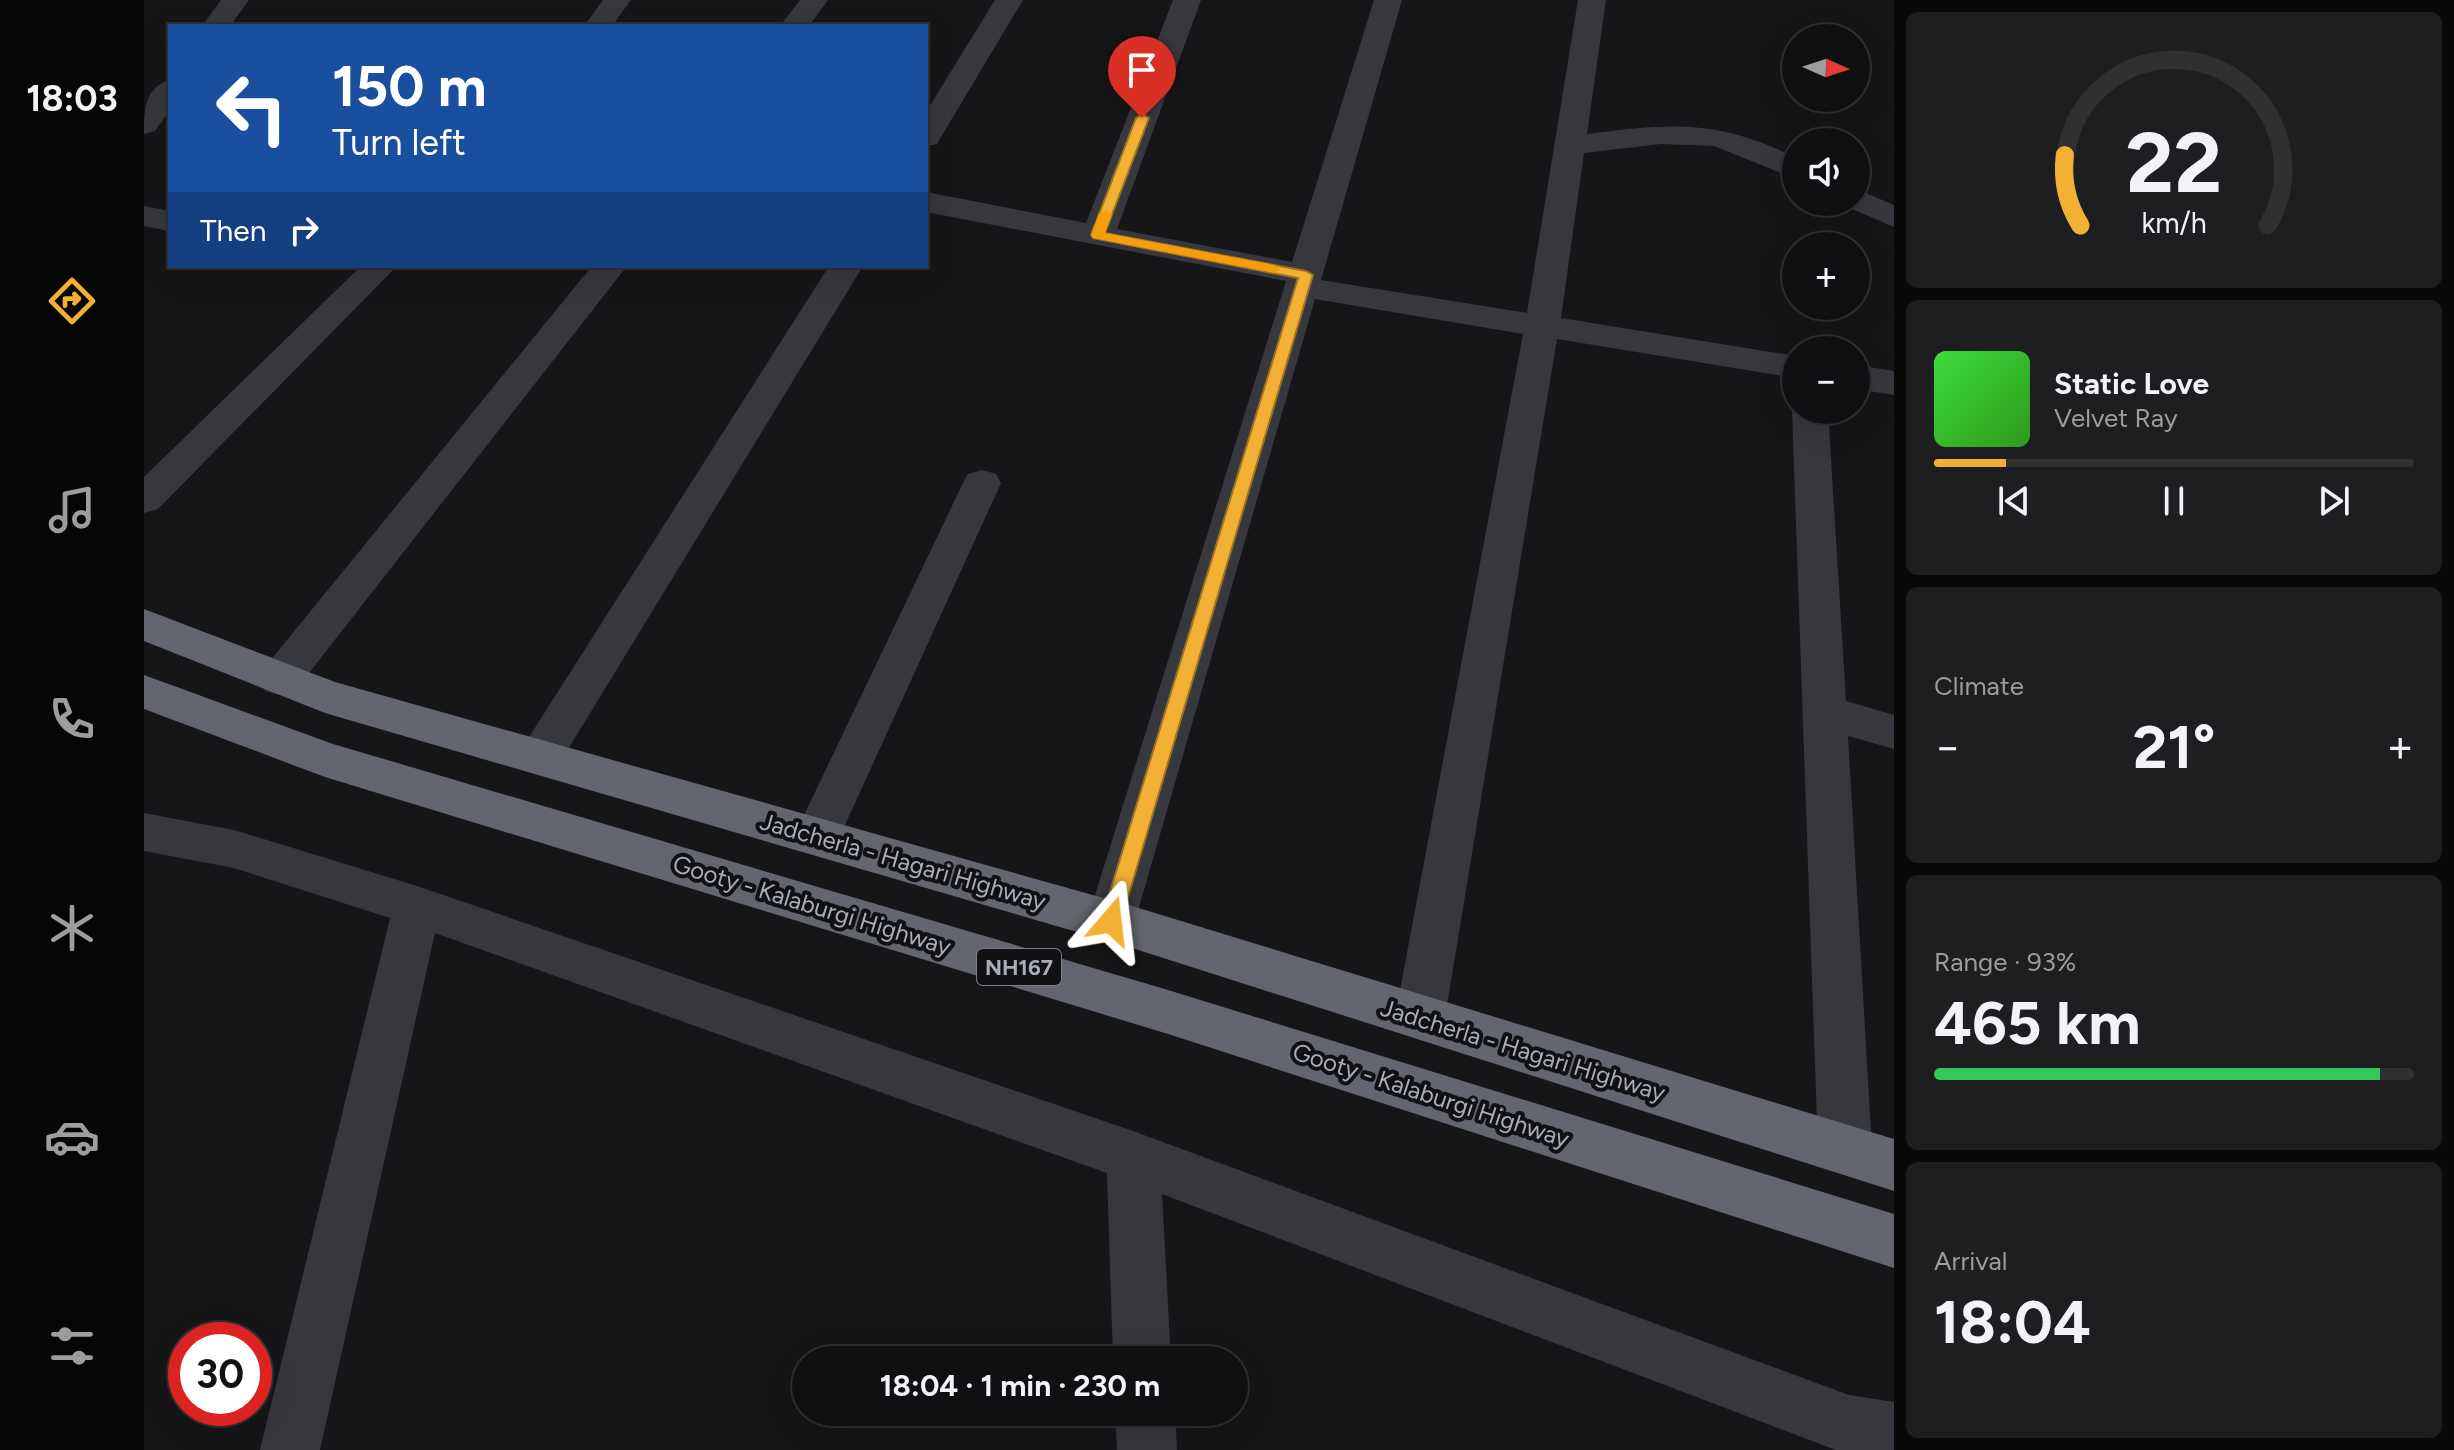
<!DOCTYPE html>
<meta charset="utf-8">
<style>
body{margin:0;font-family:Figtree,sans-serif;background:#1e1e20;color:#f1f3f6;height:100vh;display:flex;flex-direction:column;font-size:30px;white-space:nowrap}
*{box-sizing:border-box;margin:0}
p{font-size:26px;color:#9c9d9f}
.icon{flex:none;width:44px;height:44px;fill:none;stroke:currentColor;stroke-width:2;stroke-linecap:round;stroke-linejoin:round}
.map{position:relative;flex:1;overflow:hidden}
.side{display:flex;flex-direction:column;gap:12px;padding:12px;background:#09090a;width:560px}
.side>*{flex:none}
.guide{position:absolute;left:24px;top:24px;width:760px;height:244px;border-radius:0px;box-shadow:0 8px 32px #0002,0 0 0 2px #303032;background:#1a4fa0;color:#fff;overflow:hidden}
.needle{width:52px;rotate:93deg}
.controls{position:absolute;left:1638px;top:24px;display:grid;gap:16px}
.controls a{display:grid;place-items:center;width:88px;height:88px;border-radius:50%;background:#101012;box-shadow:0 8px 32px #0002,0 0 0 2px #303032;font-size:40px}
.speed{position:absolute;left:24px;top:1322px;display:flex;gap:16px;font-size:40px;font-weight:700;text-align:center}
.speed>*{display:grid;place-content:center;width:104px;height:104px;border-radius:50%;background:#101012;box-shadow:0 8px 32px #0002,0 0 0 2px #303032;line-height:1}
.speed .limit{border:12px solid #d22;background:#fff;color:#111}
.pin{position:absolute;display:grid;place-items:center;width:68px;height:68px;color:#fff;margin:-82px -34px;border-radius:50% 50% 50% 0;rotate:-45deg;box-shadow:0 0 8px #0007}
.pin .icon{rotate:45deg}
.me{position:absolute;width:88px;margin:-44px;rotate:17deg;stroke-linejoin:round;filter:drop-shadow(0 0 6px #0008)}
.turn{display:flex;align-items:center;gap:28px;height:168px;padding:0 32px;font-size:36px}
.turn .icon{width:104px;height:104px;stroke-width:2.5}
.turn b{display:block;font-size:56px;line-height:68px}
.then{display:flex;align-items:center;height:76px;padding:0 32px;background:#0003;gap:16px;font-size:30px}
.big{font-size:60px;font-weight:700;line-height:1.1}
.side .tile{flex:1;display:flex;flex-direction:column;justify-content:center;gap:12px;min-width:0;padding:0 28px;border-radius:12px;background:#1e1e20}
.side .dial{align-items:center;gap:0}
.dial svg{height:208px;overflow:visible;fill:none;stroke:#303032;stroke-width:7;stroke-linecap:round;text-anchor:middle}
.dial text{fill:#f1f3f6;stroke:none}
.song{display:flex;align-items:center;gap:24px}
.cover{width:96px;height:96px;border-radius:12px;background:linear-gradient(135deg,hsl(120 70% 55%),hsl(110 70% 35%))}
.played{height:8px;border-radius:4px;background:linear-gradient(90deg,#f2b134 15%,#303032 15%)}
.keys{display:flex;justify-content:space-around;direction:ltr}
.heat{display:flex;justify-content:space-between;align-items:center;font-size:44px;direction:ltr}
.charge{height:12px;border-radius:6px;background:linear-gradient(90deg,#34c759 93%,#303032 0)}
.trip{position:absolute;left:648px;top:1346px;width:456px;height:80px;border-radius:40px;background:#101012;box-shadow:0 8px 32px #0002,0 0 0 2px #303032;font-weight:700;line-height:80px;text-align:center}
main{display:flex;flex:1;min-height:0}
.tabs{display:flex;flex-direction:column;width:144px;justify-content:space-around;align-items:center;background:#060607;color:#9c9d9f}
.tabs .icon{width:56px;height:56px}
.tabs .selected{color:#f2b134}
.tabs b{font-size:36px;color:#f1f3f6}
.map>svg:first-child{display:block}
</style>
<main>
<nav class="tabs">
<b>18:03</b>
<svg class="icon selected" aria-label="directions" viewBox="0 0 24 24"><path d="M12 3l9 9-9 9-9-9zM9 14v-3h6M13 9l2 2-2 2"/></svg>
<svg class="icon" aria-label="music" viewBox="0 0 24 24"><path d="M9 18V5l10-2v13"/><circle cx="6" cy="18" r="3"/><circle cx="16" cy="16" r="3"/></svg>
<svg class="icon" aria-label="phone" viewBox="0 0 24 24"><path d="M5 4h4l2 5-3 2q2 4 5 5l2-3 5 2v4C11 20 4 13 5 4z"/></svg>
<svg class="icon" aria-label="climate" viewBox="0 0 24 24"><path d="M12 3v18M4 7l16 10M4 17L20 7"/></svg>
<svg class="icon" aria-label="car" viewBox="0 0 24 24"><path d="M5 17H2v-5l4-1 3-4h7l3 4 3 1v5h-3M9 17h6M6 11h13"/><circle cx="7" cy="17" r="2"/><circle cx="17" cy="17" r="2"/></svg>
<svg class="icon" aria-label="filters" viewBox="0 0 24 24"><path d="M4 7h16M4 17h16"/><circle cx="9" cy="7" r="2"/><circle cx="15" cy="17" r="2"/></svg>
</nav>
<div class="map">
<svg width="1750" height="1450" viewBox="0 0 1750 1450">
<rect width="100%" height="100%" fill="#161618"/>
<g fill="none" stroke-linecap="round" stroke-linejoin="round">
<path fill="#37383d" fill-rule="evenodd" d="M77 0H105L86 26H58Z
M459 0H487L468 26H440Z
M656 0H684L665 26H636Z
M851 0H879L797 137 793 144 782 146V112Z
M1029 0H1057L973 229 1148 262 1230 0H1258L1177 280 1383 313 1434 0H1462L1443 134C1526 123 1575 119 1652 158V179L1570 146 1517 144 1440 153 1417 318 1652 356V378L1413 339 1301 1017 1294 1033 1276 1040 1258 1033 1251 1017 1379 334 1171 299 991 921 984 936 967 942 950 936 943 921 1142 281 782 212V192L942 223Z
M26 80V110L11 131 0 134C0 112 0 87 26 80Z
M1712 189 1750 205V227L1701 206 1698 202H1712Z
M0 206 26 211V231L0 226Z
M217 266H253L14 509 0 513V477Z
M448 266H483L151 691 136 695 121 691 115 679 121 667Z
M685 266H719L412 769 396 775 380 769 374 757 380 745Z
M1712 365 1750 371V395L1712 389Z
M1652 403V410H1684L1702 701 1750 715V749L1704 736 1728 1150 1720 1168 1701 1175 1682 1168 1674 1150 1648 410Z
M838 470 852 474 857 483 696 836 689 850 673 855 657 850 650 836 819 483 824 474Z
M0 813 90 830 273 886 989 1131 1705 1395 1750 1402V1450H1692L1018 1194 1027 1360H969L963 1173 291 933 176 1450H116L246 918 90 868 0 851Z
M971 1412H1031L1033 1450H973Z"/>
<path fill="#63666e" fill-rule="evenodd" d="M0 609 191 682 988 906 1750 1139V1191L988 948 181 713 0 641Z
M0 675 189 744 1024 990 1750 1214V1268L1024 1034 181 777 0 709Z"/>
</g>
<path fill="#f2b134" stroke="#9d7322" stroke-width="2" d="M998 114 1005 118 961 233 1162 271 1169 275 977 921 974 927 967 930 960 927 957 921 1154 278 949 238 947 235 992 118Z"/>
<path fill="#f59e0b" d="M962 210 968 214 961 233 1130 265 1137 269 1130 273 949 238 947 235 955 214Z"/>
<g text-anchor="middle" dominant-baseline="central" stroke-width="8" stroke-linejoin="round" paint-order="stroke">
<rect fill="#111113" stroke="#7b7e86" stroke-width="2" x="833" y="949" width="84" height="36" rx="6"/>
<g font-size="22" font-weight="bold" fill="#a8adb8">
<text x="875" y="967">NH167</text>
</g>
<g font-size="24" fill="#a8adb8" stroke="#111113">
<text transform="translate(759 861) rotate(16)">Jadcherla - Hagari Highway</text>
<text transform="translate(668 905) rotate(17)">Gooty - Kalaburgi Highway</text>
<text transform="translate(1379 1050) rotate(17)">Jadcherla - Hagari Highway</text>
<text transform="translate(1287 1095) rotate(18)">Gooty - Kalaburgi Highway</text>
</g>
</g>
</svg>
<div class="controls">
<a><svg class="needle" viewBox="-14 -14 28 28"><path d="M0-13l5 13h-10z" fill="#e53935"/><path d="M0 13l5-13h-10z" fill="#9c9d9f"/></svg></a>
<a><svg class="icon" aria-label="sound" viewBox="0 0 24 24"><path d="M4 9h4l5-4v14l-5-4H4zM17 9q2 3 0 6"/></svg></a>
<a>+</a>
<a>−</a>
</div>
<div class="speed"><div class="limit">30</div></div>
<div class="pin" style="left:998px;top:118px;background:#d93025"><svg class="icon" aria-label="arrive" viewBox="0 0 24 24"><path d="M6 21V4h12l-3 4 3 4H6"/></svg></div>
<svg class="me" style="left:967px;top:921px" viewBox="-20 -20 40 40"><path d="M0-17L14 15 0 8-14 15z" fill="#f2b134" stroke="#fff" stroke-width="4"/></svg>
<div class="trip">18:04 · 1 min · 230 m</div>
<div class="guide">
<div class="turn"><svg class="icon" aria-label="left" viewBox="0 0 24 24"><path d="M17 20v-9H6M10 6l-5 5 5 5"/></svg><div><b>150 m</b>Turn left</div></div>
<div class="then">Then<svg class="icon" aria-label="right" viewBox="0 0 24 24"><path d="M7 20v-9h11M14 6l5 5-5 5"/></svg></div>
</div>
</div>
<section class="side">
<div class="tile dial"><svg viewBox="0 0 100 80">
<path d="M14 69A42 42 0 1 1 86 69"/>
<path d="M14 69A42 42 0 0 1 8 42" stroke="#f2b134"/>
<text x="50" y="56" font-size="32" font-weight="700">22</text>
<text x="50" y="72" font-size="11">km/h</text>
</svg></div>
<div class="tile">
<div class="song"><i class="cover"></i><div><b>Static Love</b><p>Velvet Ray</p></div></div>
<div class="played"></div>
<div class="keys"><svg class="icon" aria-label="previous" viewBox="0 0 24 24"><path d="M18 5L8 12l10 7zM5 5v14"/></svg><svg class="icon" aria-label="pause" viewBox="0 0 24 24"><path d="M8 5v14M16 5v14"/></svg><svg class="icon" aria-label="next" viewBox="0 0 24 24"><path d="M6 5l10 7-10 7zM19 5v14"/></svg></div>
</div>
<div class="tile"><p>Climate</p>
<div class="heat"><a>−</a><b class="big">21°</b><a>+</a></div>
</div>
<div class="tile"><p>Range · 93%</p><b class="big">465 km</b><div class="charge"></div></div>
<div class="tile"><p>Arrival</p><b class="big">18:04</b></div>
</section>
</main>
